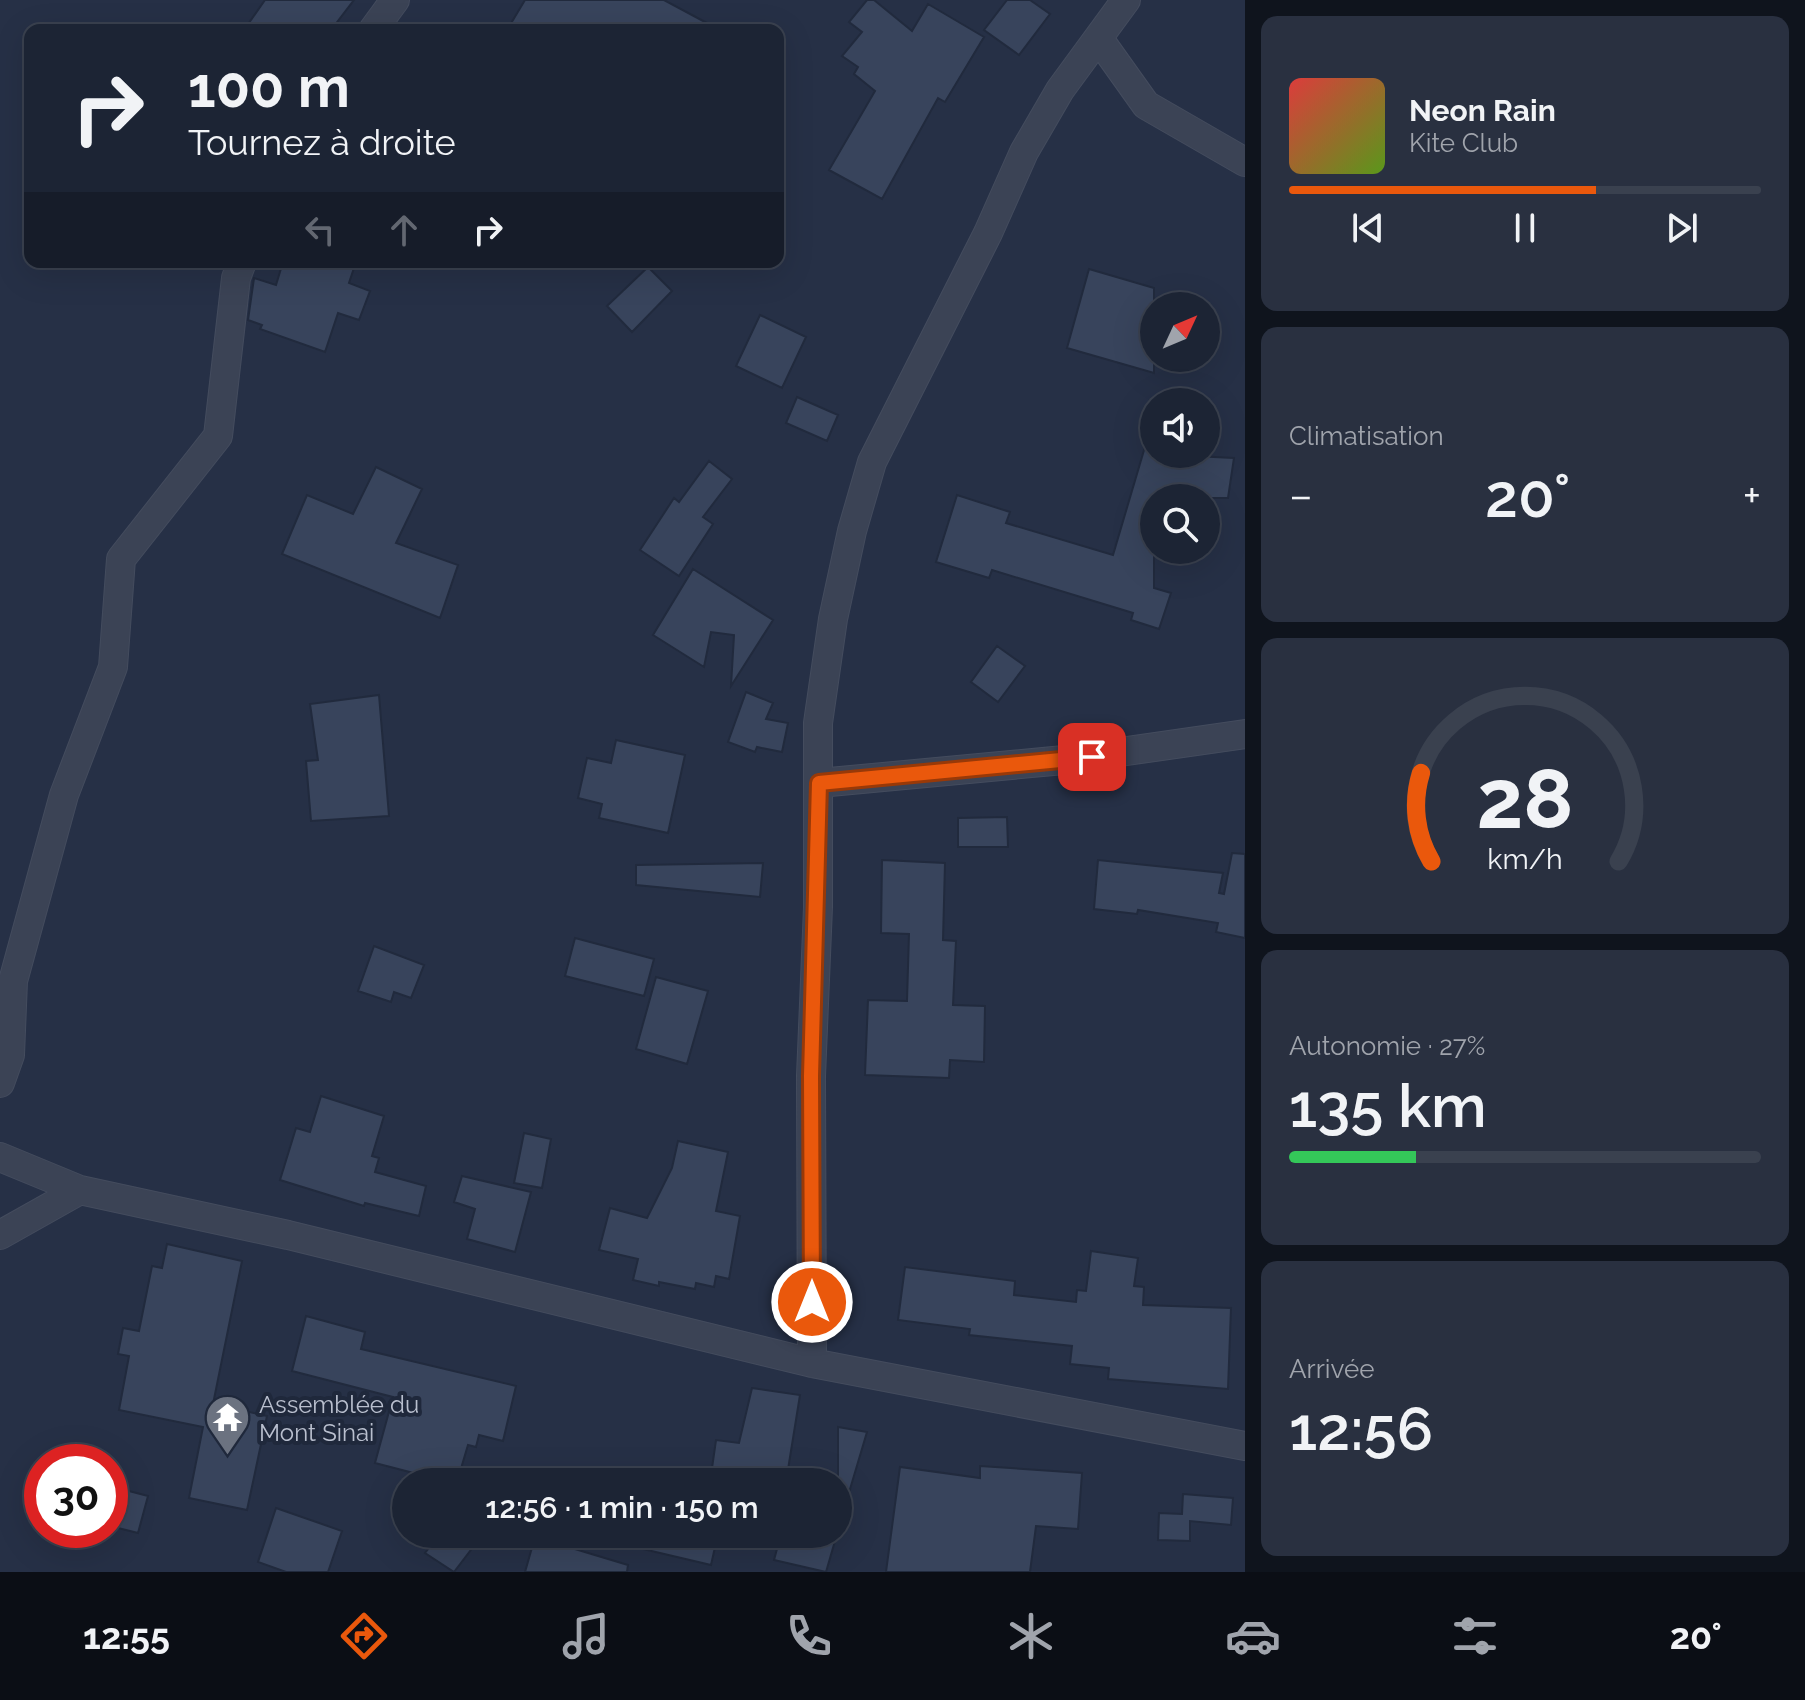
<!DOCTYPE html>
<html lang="fr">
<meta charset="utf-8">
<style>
body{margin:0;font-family:Raleway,sans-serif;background:#293040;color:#f1f3f6;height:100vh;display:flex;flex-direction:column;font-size:30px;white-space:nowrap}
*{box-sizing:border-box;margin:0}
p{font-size:26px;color:#a0a4ac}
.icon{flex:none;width:44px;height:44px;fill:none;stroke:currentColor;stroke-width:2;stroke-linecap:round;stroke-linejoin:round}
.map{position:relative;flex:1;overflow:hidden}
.drawer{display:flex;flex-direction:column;gap:16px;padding:16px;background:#0f141d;width:560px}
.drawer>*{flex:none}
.top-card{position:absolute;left:24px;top:24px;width:760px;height:244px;border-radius:16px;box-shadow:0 8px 32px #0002,0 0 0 2px #3a414f;background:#1c2434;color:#f1f3f6;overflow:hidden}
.needle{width:52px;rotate:46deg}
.controls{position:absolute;left:1140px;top:292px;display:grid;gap:16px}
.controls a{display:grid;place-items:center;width:80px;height:80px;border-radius:50%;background:#1c2434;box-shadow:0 8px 32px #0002,0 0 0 2px #3a414f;font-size:40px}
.speed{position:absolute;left:24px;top:1444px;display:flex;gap:16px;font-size:40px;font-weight:700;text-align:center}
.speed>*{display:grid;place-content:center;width:104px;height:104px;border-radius:50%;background:#1c2434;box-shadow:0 8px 32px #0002,0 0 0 2px #3a414f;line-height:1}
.speed .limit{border:12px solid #d22;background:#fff;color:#111}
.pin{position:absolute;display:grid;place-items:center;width:68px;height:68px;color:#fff;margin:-34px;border-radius:16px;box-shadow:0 4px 12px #0006}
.me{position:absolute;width:88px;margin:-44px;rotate:0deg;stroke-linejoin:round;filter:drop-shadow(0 0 6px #0008)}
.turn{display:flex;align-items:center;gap:28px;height:168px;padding:0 32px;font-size:36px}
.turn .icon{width:104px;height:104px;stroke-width:2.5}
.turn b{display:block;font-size:56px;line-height:68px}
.lanes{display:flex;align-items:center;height:76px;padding:0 32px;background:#0003;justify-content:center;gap:40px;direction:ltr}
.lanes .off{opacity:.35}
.big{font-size:60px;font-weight:600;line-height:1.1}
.drawer .tile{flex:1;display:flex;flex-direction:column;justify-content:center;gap:12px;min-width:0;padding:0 28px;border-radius:16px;background:#293040}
.drawer .dial{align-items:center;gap:0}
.dial svg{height:208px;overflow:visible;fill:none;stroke:#3a414f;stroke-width:7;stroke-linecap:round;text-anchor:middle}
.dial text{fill:#f1f3f6;stroke:none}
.song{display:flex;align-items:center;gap:24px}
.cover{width:96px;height:96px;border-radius:12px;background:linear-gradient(135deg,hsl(0 70% 55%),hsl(90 70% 35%))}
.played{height:8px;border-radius:4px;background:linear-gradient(90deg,#ea580c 65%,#3a414f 65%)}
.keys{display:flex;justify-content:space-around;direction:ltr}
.heat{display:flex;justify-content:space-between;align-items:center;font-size:44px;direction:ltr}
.charge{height:12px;border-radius:6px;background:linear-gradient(90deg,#34c759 27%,#3a414f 0)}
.trip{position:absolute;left:392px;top:1468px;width:460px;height:80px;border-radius:40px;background:#1c2434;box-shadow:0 8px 32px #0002,0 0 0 2px #3a414f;font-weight:600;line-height:80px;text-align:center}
.tab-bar{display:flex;height:128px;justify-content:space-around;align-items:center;background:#0b0e15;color:#a0a4ac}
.tab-bar .icon{width:56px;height:56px}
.tab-bar .current{color:#ea580c}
.tab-bar b{font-size:36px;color:#f1f3f6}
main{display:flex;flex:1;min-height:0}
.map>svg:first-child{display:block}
</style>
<main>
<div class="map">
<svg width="1245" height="1572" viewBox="0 0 1245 1572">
<rect width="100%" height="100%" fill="#263046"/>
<path fill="#38445c" stroke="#212a3d" stroke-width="2" d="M265 0H354L331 30H244Z
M525 0H664L720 30H507Z
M867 0H874L912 31 928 4 984 37 945 102 938 98 882 199 829 170 875 91 854 74 858 67 842 56 862 32 849 22Z
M1007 0H1030L1050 14 1019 55 984 30Z
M283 262H356L349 283 370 291 359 320 338 313 325 352 260 329 262 325 248 320 254 278 276 285Z
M648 267 672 291 632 332 607 306Z
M1089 269 1154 288V373L1067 348Z
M760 315 806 337 782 388 736 366Z
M797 397 838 415 827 441 786 423Z
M1147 440 1154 441V454L1234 458 1228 498H1154V588L1171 593 1159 629 1131 620 1133 613 992 570 989 578 936 562 957 495 1010 512 1006 523 1113 555Z
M709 461 732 479 703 517 713 524 679 576 640 550 674 498 679 502Z
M376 467 422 489 396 543 458 565 440 618 282 554 307 495 353 514Z
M693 569 773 620 731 686 734 635 711 632 704 667 653 635Z
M997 646 1025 666 998 702 971 682Z
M746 692 773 703 766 719 788 723 782 752 757 747 755 752 728 742Z
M379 695 389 816 311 821 306 761 318 760 310 704Z
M616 740 685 755 668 833 599 818 602 804 578 798 587 758 611 763Z
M1007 817 1008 847H958V818Z
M1232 853 1245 854V938L1216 932 1218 923 1138 910 1137 914 1094 909 1098 860 1223 873 1219 893 1224 894Z
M882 860 945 863 943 940 956 941 953 1005 985 1006 984 1062 950 1060 949 1078 865 1075 868 1000 907 1001 909 934 881 933Z
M763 863 760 897 636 885V865Z
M575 938 654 959 644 996 565 976Z
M374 946 424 965 411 998 394 992 391 1002 358 991Z
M656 977 708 991 687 1064 636 1049Z
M321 1096 384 1116 372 1156 379 1158 375 1172 426 1186 419 1216 365 1203 364 1206 280 1180 296 1128 310 1132Z
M524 1133 551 1139 542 1188 514 1183Z
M678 1141 728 1152 716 1211 740 1216 729 1279 716 1276 714 1287 696 1283 695 1289 659 1282V1286L633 1280 638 1259 599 1250 610 1208 647 1218 672 1168Z
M462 1176 531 1192 515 1252 467 1239 475 1209 454 1202Z
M167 1244 242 1261 213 1404 267 1416 247 1510 189 1498 203 1427 119 1410 129 1356 118 1354 123 1328 139 1331 152 1266 162 1268Z
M1091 1251 1138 1258 1134 1286 1144 1287 1143 1305 1231 1308 1228 1389 1108 1379 1109 1368 1070 1364 1072 1346 969 1335 970 1329 898 1320 905 1267 1015 1281 1014 1295 1076 1302 1077 1290 1086 1291Z
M306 1316 365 1332 361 1349 516 1386 503 1441 479 1435 476 1447 468 1445 457 1482H428L429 1477 375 1463 393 1397 292 1371Z
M752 1388 800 1395 786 1482H710L716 1440 739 1443Z
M838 1427 867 1432 845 1506 838 1505Z
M980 1466 1082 1473 1078 1529 1036 1526 1030 1572H886L900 1467 980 1478Z
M110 1486 148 1496 138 1533 110 1526Z
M1183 1494 1233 1498 1231 1525 1190 1521V1541L1158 1540 1159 1513 1182 1514Z
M276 1508 342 1531 328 1572H286L258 1562Z
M440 1534H483L454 1572 425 1553Z
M627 1534H718L711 1565 626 1545Z
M781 1534H837L826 1572 774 1560Z
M535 1537 628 1565 627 1572H525Z"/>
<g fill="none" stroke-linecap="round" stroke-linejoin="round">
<defs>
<path id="minor" d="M373 30 395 0
M1099 39 1146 105 1245 162
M819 783 1064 760 1245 734
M0 1083 10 1055 13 981 64 795 113 667 121 559 218 436 236 278 242 262
M0 1157 80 1190 288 1235 812 1363 1245 1446
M0 1235 80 1190
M812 1363 811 1076 818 907V723L833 619 852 531 872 462 988 233 1024 152 1060 90 1126 0"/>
</defs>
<use href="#minor" stroke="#444c5e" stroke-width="30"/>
<use href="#minor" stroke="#3b4355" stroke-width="28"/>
</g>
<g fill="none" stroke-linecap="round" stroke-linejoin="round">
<defs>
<path id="route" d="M812 1302 811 1076 819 783 1092 757"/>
</defs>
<use href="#route" stroke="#983908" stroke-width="20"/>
<use href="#route" stroke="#ea580c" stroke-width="14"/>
</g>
<defs>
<symbol id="temple-pin" viewBox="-11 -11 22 30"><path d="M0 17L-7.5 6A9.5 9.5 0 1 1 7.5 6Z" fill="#6b7280" stroke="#1f283b"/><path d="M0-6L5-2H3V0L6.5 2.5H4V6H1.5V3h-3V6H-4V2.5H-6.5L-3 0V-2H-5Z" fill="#fff"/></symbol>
</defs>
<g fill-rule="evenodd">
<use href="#temple-pin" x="202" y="1392" width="51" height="69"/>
</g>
<g text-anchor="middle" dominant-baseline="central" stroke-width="8" stroke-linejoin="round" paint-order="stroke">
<g font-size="24" fill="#b9bfce" stroke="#1f283b" text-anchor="start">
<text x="259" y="1404">Assemblée du<tspan x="259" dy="28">Mont Sinai</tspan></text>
</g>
</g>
</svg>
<div class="controls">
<a><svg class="needle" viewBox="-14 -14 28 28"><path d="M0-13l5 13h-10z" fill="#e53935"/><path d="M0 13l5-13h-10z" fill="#a0a4ac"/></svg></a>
<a><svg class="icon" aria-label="sound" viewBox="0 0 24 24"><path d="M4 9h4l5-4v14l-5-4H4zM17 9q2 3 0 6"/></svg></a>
<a><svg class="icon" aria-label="search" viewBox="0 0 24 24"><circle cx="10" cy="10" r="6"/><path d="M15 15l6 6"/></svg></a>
</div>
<div class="speed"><div class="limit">30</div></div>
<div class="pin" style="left:1092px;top:757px;background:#d93025"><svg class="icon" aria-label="arrive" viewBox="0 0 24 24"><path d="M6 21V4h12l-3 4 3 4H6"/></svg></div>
<svg class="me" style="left:812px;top:1302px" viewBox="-20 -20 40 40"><circle r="17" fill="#ea580c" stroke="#fff" stroke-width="3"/><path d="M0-11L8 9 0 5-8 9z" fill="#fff"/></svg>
<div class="trip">12:56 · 1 min · 150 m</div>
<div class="top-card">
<div class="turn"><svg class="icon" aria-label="right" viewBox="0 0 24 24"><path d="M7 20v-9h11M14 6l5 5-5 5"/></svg><div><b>100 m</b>Tournez à droite</div></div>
<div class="lanes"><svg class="icon off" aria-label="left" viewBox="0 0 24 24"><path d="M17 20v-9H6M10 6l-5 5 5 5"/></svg><svg class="icon off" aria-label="ahead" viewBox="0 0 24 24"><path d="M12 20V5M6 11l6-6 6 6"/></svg><svg class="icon" aria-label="right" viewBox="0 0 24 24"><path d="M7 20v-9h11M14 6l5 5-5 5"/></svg></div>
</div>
</div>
<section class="drawer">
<div class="tile">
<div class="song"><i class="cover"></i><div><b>Neon Rain</b><p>Kite Club</p></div></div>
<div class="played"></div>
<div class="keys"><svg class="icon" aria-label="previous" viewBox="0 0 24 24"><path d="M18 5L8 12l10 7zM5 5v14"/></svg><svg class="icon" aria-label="pause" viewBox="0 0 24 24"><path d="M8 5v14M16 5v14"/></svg><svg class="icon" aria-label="next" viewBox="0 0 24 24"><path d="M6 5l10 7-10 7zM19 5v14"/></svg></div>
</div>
<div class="tile"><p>Climatisation</p>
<div class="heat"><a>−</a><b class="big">20°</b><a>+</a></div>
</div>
<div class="tile dial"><svg viewBox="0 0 100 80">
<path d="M14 69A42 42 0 1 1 86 69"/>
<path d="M14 69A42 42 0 0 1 10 35" stroke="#ea580c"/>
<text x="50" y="56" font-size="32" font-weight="700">28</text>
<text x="50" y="72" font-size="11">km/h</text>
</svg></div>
<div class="tile"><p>Autonomie · 27%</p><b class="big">135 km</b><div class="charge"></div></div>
<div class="tile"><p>Arrivée</p><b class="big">12:56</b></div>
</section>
</main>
<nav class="tab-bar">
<b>12:55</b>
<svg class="icon current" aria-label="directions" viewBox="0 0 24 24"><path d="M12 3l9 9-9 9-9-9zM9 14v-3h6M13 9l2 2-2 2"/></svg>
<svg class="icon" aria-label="music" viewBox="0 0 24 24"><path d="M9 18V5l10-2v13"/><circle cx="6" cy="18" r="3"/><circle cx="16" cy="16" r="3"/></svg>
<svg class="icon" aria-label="phone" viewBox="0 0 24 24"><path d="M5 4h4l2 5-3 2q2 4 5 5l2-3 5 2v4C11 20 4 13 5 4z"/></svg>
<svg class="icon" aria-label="climate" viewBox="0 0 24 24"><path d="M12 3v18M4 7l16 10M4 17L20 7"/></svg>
<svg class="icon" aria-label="car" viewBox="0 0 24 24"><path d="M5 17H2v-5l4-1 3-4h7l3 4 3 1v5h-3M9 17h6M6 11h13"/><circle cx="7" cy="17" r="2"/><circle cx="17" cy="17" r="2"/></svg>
<svg class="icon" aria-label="filters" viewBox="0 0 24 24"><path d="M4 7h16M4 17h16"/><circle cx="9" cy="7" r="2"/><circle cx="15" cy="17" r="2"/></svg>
<b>20°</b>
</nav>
